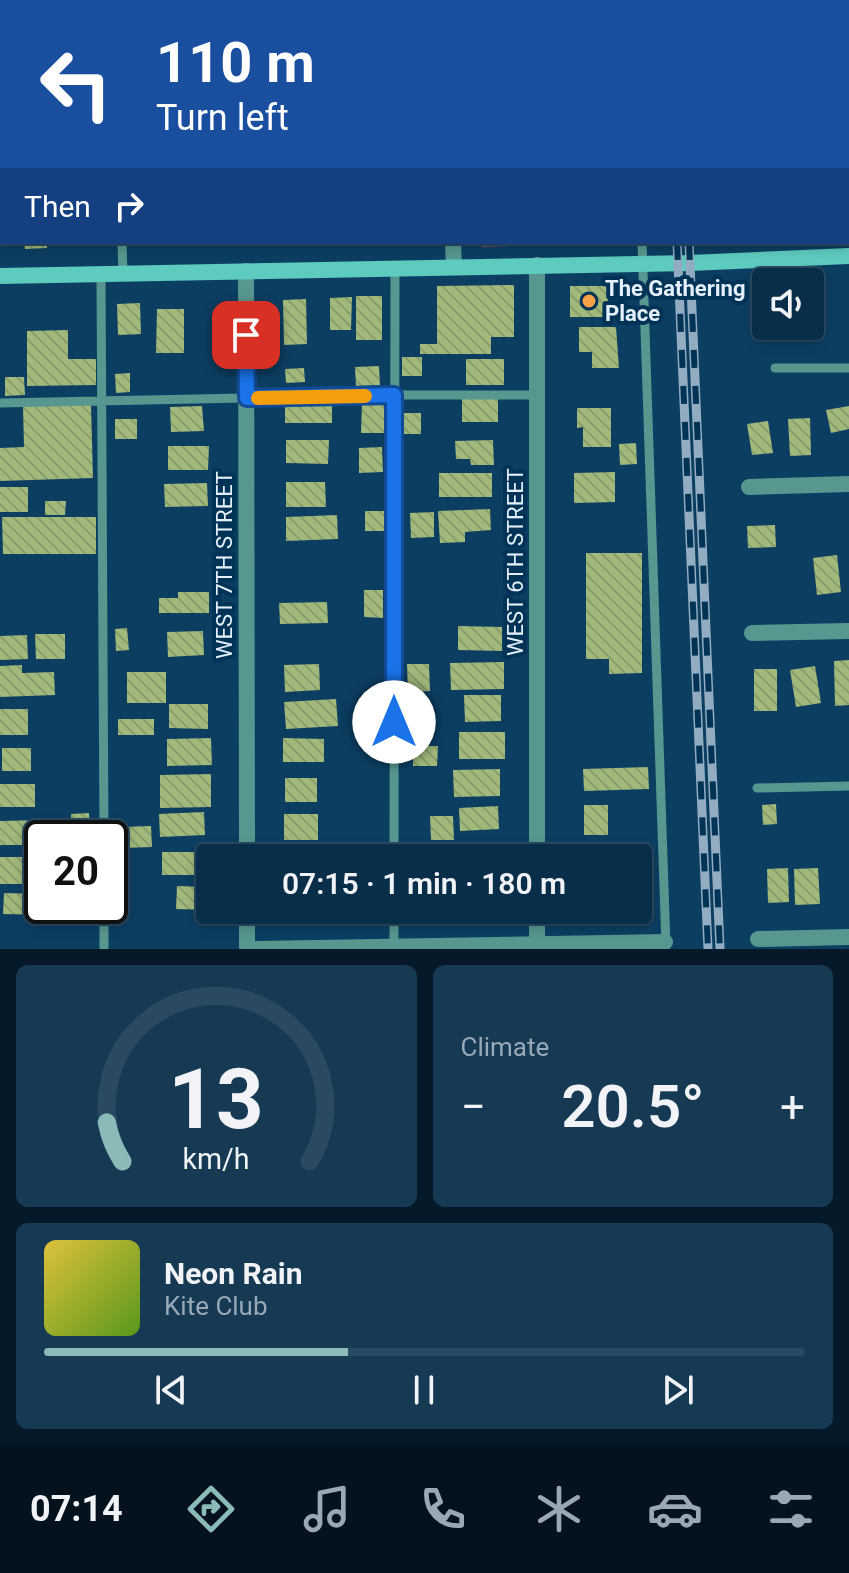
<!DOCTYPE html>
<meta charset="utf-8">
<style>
body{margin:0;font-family:Roboto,sans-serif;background:#173a54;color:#f1f3f6;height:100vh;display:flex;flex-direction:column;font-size:30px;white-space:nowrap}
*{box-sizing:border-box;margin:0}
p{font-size:26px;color:#99a8b5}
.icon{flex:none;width:44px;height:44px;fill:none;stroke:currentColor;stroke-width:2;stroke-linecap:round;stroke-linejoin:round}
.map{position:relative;height:949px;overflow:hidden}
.panel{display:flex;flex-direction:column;gap:16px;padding:16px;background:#051929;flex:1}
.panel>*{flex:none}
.top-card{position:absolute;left:0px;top:0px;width:850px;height:244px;box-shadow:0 4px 12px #0003,0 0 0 2px #294a62;background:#1a4fa0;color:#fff;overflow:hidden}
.fabs{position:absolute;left:752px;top:268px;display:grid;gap:16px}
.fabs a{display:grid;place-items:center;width:72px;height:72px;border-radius:8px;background:#092e4a;box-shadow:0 4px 12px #0003,0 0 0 2px #294a62;font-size:40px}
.speed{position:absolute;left:24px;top:820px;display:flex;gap:16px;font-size:40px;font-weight:700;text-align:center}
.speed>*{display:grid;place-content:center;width:104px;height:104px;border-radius:50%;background:#092e4a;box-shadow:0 4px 12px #0003,0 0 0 2px #294a62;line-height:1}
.speed .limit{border:4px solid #111;border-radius:12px;background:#fff;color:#111}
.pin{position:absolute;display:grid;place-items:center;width:68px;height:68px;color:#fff;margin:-34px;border-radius:16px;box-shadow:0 4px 12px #0006}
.me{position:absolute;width:88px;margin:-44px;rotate:0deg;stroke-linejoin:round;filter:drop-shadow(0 0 6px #0008)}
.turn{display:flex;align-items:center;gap:28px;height:168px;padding:0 24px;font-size:36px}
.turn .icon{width:104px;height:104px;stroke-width:2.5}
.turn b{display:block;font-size:56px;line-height:68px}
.then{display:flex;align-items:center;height:76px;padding:0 24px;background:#0003;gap:16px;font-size:30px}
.big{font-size:60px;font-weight:600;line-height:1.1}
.panel .tile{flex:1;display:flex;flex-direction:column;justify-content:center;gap:12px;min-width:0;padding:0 28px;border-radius:12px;background:#173a54}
.panel .dial{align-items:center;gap:0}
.dial svg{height:208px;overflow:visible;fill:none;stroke:#294a62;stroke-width:7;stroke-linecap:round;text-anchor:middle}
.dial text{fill:#f1f3f6;stroke:none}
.song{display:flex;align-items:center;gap:24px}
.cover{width:96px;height:96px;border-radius:12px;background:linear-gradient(135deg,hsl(50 70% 55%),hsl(90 70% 35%))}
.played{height:8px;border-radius:4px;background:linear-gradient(90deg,#8bbbb9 40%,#294a62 40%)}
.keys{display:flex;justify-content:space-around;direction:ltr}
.heat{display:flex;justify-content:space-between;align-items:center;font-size:44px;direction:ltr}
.panel .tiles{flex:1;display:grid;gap:16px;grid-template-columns:1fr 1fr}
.tile:last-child{grid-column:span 2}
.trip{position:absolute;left:196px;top:844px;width:456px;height:80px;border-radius:8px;background:#092e4a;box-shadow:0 4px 12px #0003,0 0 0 2px #294a62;font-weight:600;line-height:80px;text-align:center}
.dock{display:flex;height:128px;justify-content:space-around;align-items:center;background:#04121e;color:#99a8b5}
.dock .icon{width:56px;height:56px}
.dock .current{color:#8bbbb9}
.dock b{font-size:36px;color:#f1f3f6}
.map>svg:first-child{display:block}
</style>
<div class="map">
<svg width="849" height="949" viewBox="0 0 849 949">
<defs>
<pattern id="grass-dots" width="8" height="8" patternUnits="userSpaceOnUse" patternTransform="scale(2)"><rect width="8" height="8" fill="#85505c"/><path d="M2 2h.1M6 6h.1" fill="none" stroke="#966a74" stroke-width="1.8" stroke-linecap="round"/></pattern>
<pattern id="building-back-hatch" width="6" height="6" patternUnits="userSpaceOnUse" patternTransform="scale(2)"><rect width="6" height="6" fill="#a1b97a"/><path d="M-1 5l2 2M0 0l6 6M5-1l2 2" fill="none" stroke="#8a9d6e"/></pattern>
</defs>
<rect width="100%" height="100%" fill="#0c3e62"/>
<path fill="url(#grass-dots)" d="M482 242H628L482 247Z"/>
<path fill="url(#building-back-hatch)" d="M24 242H46L47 248 25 249Z
M514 285V337H491V354H420V344H437V286Z
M570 286H608V317H570Z
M356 296H382V340H356Z
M352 297 351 330H330V298Z
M306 299 307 344 284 345 283 300Z
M140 303 141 334 118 335 117 304Z
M157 309H184V353H156Z
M579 327H616L619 368H592V352H579Z
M68 330V359H96V385L27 386V331Z
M402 357H422V376H402Z
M466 359H504V385H466Z
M379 366 380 385 356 386 355 367Z
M304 368 305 382 286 383 285 369Z
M130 373V392L116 393 115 374Z
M5 377H24L25 395 5 396Z
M462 398H498V422H462Z
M285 403H332V423H285Z
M362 403H387V433H361Z
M91 404 93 478 0 481V448L24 447 23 406Z
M202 406 204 431 171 432 170 407Z
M849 406V429L831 433 826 410Z
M577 408H611V447H583V427L577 428Z
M402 413H421V434H402Z
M810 418 811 455 790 456 788 419Z
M115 419H137V439H115Z
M768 421 773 453 752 455 747 424Z
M286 440H329L328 464 286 463Z
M493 440 494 465H471L470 459H456L455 441Z
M636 443 637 464 620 465 619 444Z
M168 446H209L208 470H168Z
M382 447 383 472 359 473V448Z
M615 472V502L574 503V473Z
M439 473H492V497H439Z
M286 482H325L326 507H286Z
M207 483 208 506 165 507 164 484Z
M0 487H28V512H0Z
M45 501H66L65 515H45Z
M490 509 491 530 465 532V542L440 543 438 511Z
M365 511H384V531H365Z
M434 512V537L411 538 410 513Z
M337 515 338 539 286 541V517Z
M2 517H96V554H3Z
M775 525 776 547 748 548 747 526Z
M586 553H642V673L609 674V659H586Z
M837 555 841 592 817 595 813 558Z
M364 590H383V618L364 617Z
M178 592H209V613H159V598H178Z
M327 602 328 623 280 624 279 603Z
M458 626 502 627V651L458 650Z
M127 628 129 650 116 651 115 629Z
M203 631 204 655 168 657 167 632Z
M35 634H65V659H36Z
M27 635 28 659 0 660V636Z
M849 660V705L835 706 834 661Z
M504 662V689L451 690 450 663Z
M319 664 320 690 285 692 284 665Z
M407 664H429L430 691 408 692Z
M22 665V673L54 672 55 695 0 697V666Z
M815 666 821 703 796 707 790 670Z
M754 669H777V711H754Z
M127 672H166V703H127Z
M464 695H501V721L465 722Z
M336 699 338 726 286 729 284 702Z
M169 704H208V729L169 728Z
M0 709H28V735H0Z
M118 719H154V735H118Z
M459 732H505V759H459Z
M211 738 212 765 167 766V739Z
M283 738 324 739V762H283Z
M413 746H438L437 766H413Z
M2 748H31V771H2Z
M648 767 649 789 584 791 583 769Z
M500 769V796L454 797 453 770Z
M211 774V807L160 808V775Z
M285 778H317V802H285Z
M0 784H35V807H0Z
M776 804 777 824 763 825 762 805Z
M584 805H608V835H584Z
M498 806 499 829 460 831 459 808Z
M204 812 205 835 160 837 159 814Z
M89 813 90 832 71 833V814Z
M284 814H318V840H284Z
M430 816H453L454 840H431Z
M43 820 42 845H0V821Z
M151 826 152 847 122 848 121 827Z
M466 843H499V858H466Z
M578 845H609V858H578Z
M319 851V858H284V853Z
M162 852H209V875H162Z
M0 857H42V884H0Z
M788 868 789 902 768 903 767 869Z
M818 868 820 904 795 905 794 869Z
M177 886 208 887V910L176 909Z
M4 893 42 894V906H63V911H48V915L3 914Z
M283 910H318V914L283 913Z"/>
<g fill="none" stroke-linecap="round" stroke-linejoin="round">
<path stroke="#57978f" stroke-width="9" d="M634 0V2
M122 242 123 274
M642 242 666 946
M101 275 104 838
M775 368H849
M0 403 394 395H537
M757 788 849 786
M394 858 395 268
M104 906V949
M394 910V949"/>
<path stroke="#57978f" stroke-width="16" d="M446 0V2
M120 2 218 0
M0 5H2
M453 242 454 267
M537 265V858
M246 271 247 858
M749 487 849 484
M752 633 849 631
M247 910V949
M537 910V949
M758 939 849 937
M257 949 665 942"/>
<path stroke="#5ecbbf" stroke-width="16" d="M0 276 690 263 849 256"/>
<defs>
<path id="rail" d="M666 0V2
M678 0V2
M677 242 708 949
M689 242 720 949"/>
</defs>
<use href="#rail" stroke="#92acc1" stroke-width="9"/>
<use href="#rail" stroke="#003356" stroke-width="6" stroke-dasharray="18" stroke-linecap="butt"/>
</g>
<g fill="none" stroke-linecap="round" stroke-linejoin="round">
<defs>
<path id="route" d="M246 335 247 398 394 395V722"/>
</defs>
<use href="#route" stroke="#114b97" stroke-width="20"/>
<use href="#route" stroke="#1a73e8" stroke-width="14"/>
<path stroke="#f59e0b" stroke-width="14" d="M258 398 365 396"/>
</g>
<circle fill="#f5a246" stroke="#003356" stroke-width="3" cx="589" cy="301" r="8"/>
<g text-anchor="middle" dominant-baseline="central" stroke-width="8" stroke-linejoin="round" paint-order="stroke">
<g font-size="22" font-weight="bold" fill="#e4f0fb" stroke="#003356" text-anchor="start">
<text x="605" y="288">The Gathering<tspan x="605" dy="25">Place</tspan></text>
</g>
<g font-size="22" fill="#e4f0fb" stroke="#003356">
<text transform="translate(515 562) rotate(-90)">WEST 6TH STREET</text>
<text transform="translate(224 565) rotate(-90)">WEST 7TH STREET</text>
</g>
</g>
</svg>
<div class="fabs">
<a><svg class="icon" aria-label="sound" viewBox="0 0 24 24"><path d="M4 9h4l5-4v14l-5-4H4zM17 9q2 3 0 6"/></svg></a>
</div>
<div class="speed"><div class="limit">20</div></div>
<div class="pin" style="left:246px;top:335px;background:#d93025"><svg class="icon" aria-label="arrive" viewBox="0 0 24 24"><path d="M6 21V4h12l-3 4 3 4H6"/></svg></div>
<svg class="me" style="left:394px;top:722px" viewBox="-20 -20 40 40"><circle r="19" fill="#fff"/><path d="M0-13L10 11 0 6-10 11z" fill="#1a73e8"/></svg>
<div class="trip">07:15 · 1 min · 180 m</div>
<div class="top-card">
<div class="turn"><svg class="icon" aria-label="left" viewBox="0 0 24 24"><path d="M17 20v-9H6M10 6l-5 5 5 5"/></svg><div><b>110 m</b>Turn left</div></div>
<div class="then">Then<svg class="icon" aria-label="right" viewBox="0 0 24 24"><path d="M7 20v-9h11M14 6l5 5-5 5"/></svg></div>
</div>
</div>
<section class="panel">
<div class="tiles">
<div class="tile dial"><svg viewBox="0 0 100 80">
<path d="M14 69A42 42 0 1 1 86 69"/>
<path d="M14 69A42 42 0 0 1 8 54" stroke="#8bbbb9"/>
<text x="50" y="56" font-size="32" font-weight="700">13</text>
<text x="50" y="72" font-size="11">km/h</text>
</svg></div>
<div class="tile"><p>Climate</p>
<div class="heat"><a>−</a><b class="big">20.5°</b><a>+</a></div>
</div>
<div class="tile">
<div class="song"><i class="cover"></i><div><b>Neon Rain</b><p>Kite Club</p></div></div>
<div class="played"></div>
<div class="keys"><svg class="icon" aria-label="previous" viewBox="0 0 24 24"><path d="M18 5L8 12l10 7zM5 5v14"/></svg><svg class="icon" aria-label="pause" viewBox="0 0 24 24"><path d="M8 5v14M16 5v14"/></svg><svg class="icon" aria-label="next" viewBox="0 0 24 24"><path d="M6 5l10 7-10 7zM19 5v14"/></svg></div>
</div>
</div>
</section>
<nav class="dock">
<b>07:14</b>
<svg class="icon current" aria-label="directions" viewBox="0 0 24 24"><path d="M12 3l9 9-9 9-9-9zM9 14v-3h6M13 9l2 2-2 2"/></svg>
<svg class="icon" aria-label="music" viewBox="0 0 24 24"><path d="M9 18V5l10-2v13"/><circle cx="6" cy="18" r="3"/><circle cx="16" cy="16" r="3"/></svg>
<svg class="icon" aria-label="phone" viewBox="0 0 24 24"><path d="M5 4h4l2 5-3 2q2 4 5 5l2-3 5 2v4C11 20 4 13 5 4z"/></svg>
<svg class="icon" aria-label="climate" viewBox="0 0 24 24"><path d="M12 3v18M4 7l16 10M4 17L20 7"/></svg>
<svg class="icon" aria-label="car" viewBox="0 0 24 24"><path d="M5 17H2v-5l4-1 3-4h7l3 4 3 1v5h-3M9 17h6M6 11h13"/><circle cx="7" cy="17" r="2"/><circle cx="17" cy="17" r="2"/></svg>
<svg class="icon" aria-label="filters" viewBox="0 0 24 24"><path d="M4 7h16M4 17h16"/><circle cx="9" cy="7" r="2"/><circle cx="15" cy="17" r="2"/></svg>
</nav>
